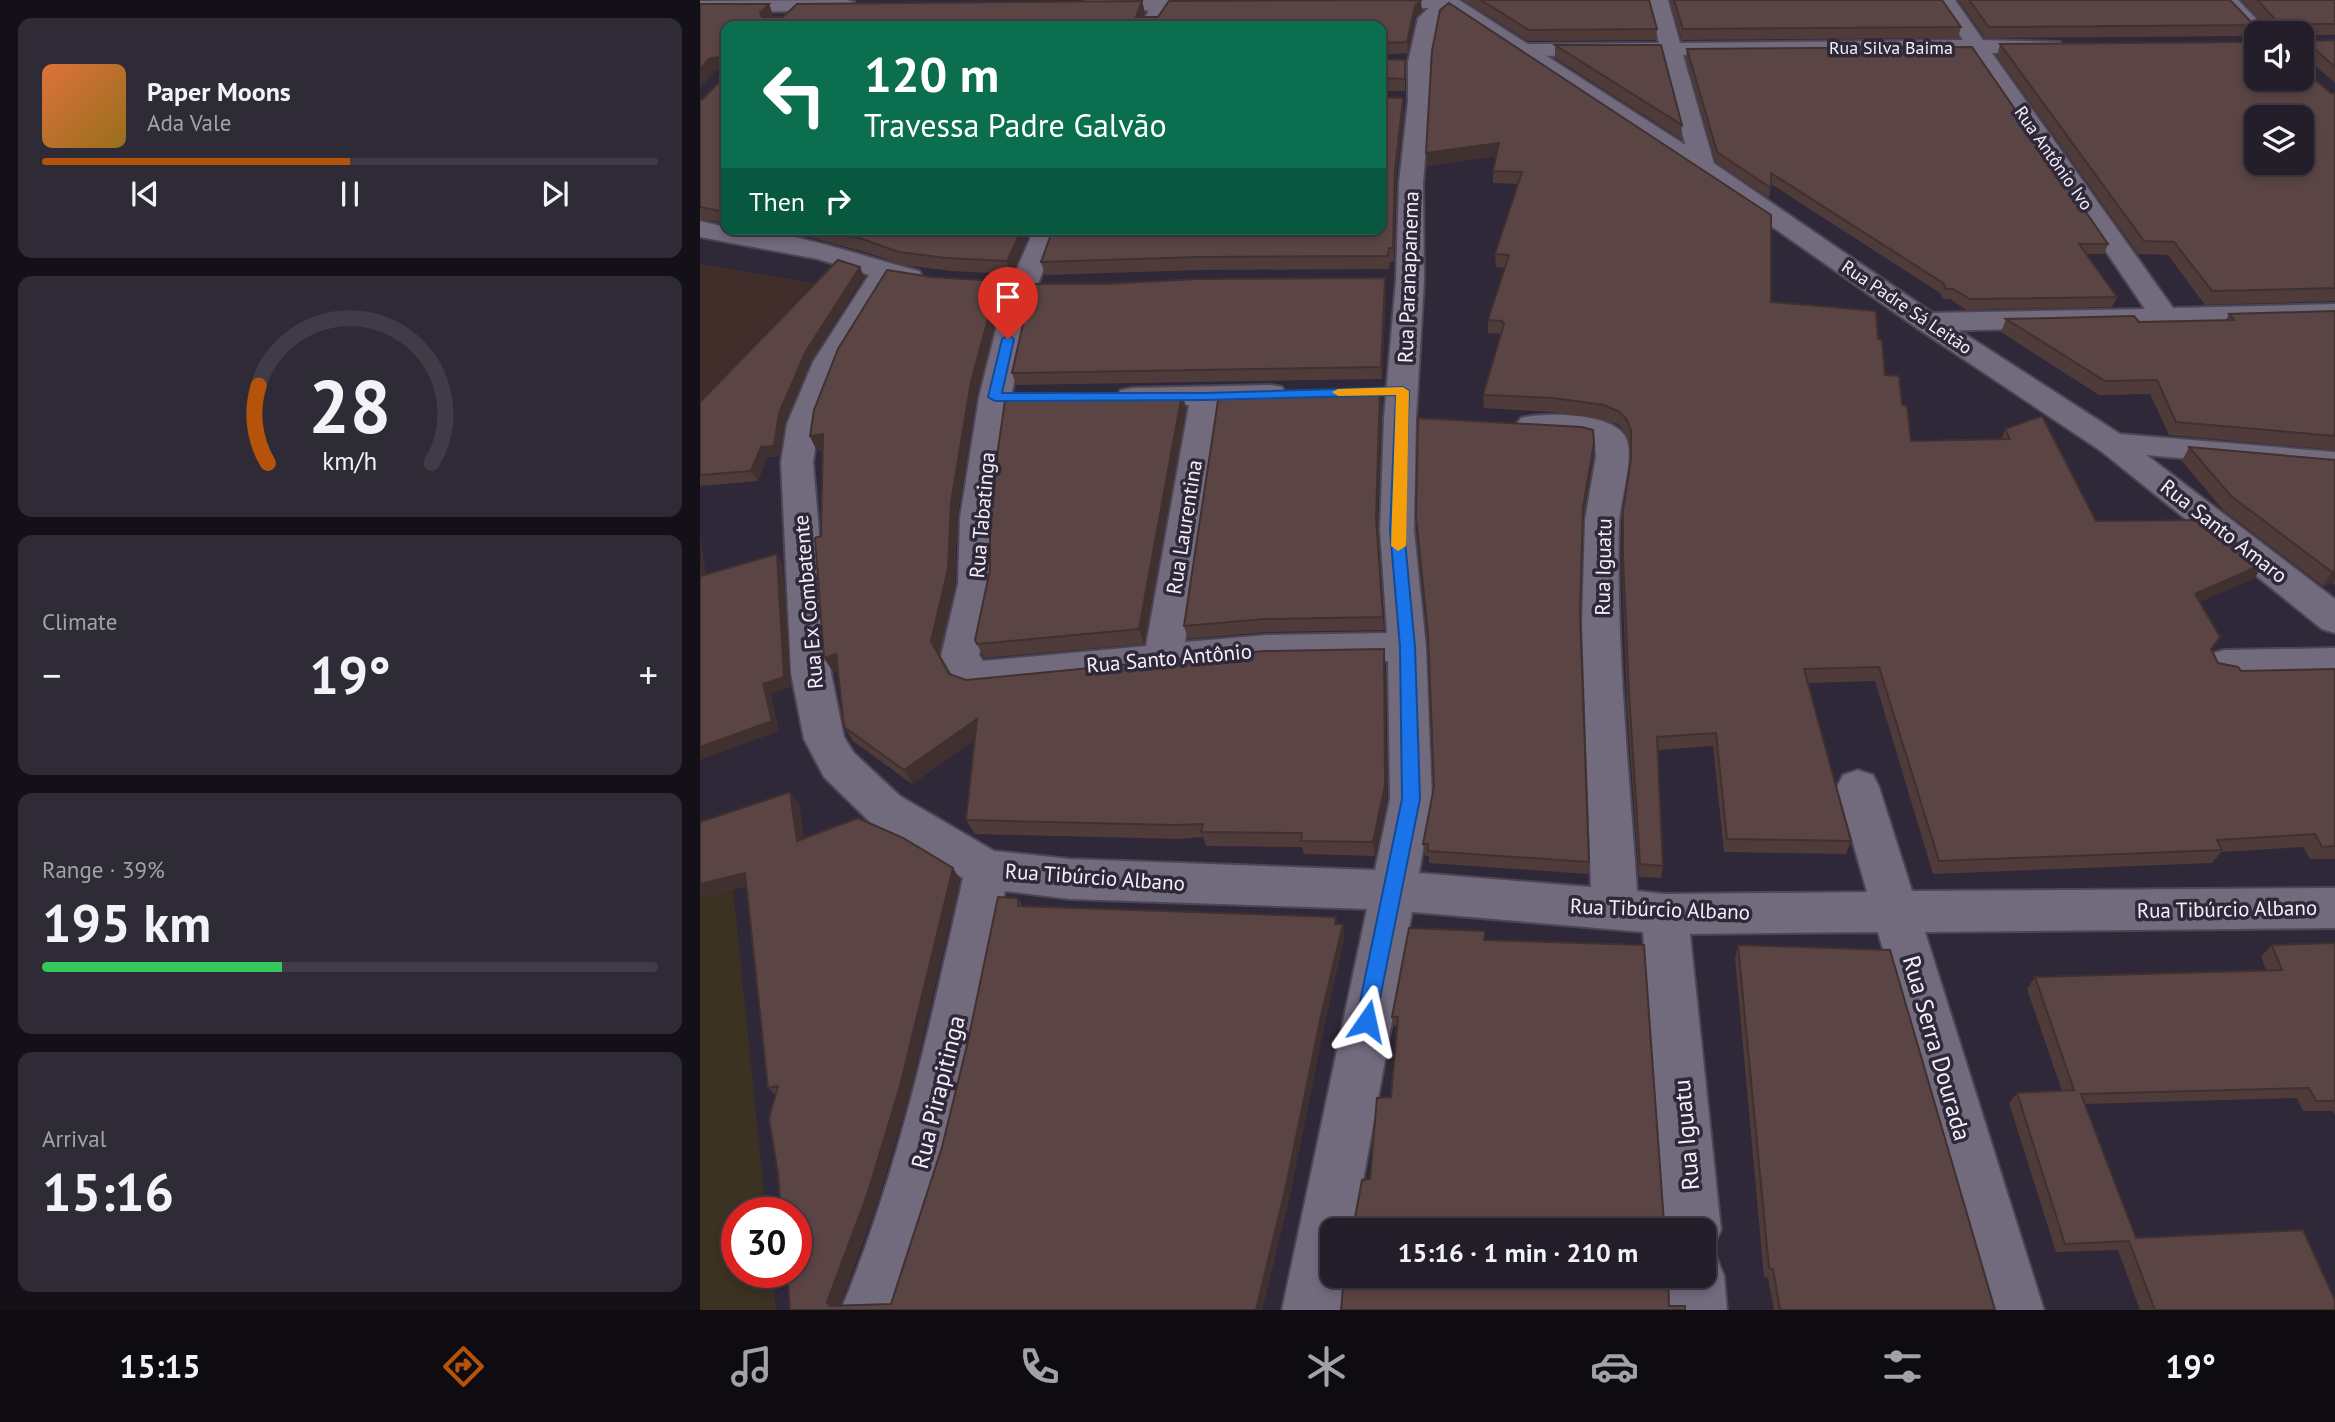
<!DOCTYPE html>
<meta charset="utf-8">
<style>
body{margin:0;font-family:"PT Sans",sans-serif;background:#2f2b36;color:#f1f3f6;height:100vh;display:flex;flex-direction:column;font-size:26px;white-space:nowrap}
*{box-sizing:border-box;margin:0}
p{font-size:23px;color:#a3a2a8}
.icon{flex:none;width:38px;height:38px;fill:none;stroke:currentColor;stroke-width:2;stroke-linecap:round;stroke-linejoin:round}
.map{position:relative;flex:1;overflow:hidden}
.panel{display:flex;flex-direction:column;gap:18px;padding:18px;background:#131017;width:700px}
.panel>*{flex:none}
.top-card{position:absolute;left:21px;top:21px;width:665px;height:214px;border-radius:14px;box-shadow:0 4px 10px #0003,0 0 0 2px #403c47;background:#0b6e4f;color:#fff;overflow:hidden}
.controls{position:absolute;left:1544px;top:21px;display:grid;gap:14px}
.controls a{display:grid;place-items:center;width:70px;height:70px;border-radius:14px;background:#231e2a;box-shadow:0 4px 10px #0003,0 0 0 2px #403c47;font-size:35px}
.speed{position:absolute;left:21px;top:1197px;display:flex;gap:14px;font-size:35px;font-weight:700;text-align:center}
.speed>*{display:grid;place-content:center;width:91px;height:91px;border-radius:50%;background:#231e2a;box-shadow:0 4px 10px #0003,0 0 0 2px #403c47;line-height:1}
.speed .limit{border:10px solid #d22;background:#fff;color:#111}
.pin{position:absolute;display:grid;place-items:center;width:60px;height:60px;color:#fff;margin:-72px -30px;border-radius:50% 50% 50% 0;rotate:-45deg;box-shadow:0 0 7px #0007}
.pin .icon{rotate:45deg}
.me{position:absolute;width:77px;margin:-38px;rotate:11deg;stroke-linejoin:round;filter:drop-shadow(0 0 5px #0008)}
.turn{display:flex;align-items:center;gap:24px;height:147px;padding:0 28px;font-size:32px}
.turn .icon{width:91px;height:91px;stroke-width:2.5}
.turn b{display:block;font-size:49px;line-height:60px}
.then{display:flex;align-items:center;height:66px;padding:0 28px;background:#0003;gap:14px;font-size:26px}
.big{font-size:52px;font-weight:800;line-height:1.1}
.panel .card{flex:1;display:flex;flex-direction:column;justify-content:center;gap:10px;min-width:0;padding:0 24px;border-radius:14px;background:#2f2b36}
.panel .dial{align-items:center;gap:0}
.dial svg{height:182px;overflow:visible;fill:none;stroke:#403c47;stroke-width:7;stroke-linecap:round;text-anchor:middle}
.dial text{fill:#f1f3f6;stroke:none}
.song{display:flex;align-items:center;gap:21px}
.cover{width:84px;height:84px;border-radius:10px;background:linear-gradient(135deg,hsl(20 70% 55%),hsl(40 70% 35%))}
.played{height:7px;border-radius:4px;background:linear-gradient(90deg,#b45309 50%,#403c47 50%)}
.keys{display:flex;justify-content:space-around;direction:ltr}
.heat{display:flex;justify-content:space-between;align-items:center;font-size:38px;direction:ltr}
.charge{height:10px;border-radius:5px;background:linear-gradient(90deg,#34c759 39%,#403c47 0)}
.trip{position:absolute;left:620px;top:1218px;width:396px;height:70px;border-radius:14px;background:#231e2a;box-shadow:0 4px 10px #0003,0 0 0 2px #403c47;font-weight:800;line-height:70px;text-align:center}
.menu{display:flex;height:112px;justify-content:space-around;align-items:center;background:#0e0c11;color:#a3a2a8}
.menu .icon{width:49px;height:49px}
.menu .active{color:#b45309}
.menu b{font-size:32px;color:#f1f3f6}
main{display:flex;flex:1;min-height:0}
.map>svg:first-child{display:block}
</style>
<main>
<section class="panel">
<div class="card">
<div class="song"><i class="cover"></i><div><b>Paper Moons</b><p>Ada Vale</p></div></div>
<div class="played"></div>
<div class="keys"><svg class="icon" aria-label="previous" viewBox="0 0 24 24"><path d="M18 5L8 12l10 7zM5 5v14"/></svg><svg class="icon" aria-label="pause" viewBox="0 0 24 24"><path d="M8 5v14M16 5v14"/></svg><svg class="icon" aria-label="next" viewBox="0 0 24 24"><path d="M6 5l10 7-10 7zM19 5v14"/></svg></div>
</div>
<div class="card dial"><svg viewBox="0 0 100 80">
<path d="M14 69A42 42 0 1 1 86 69"/>
<path d="M14 69A42 42 0 0 1 10 35" stroke="#b45309"/>
<text x="50" y="56" font-size="32" font-weight="700">28</text>
<text x="50" y="72" font-size="11">km/h</text>
</svg></div>
<div class="card"><p>Climate</p>
<div class="heat"><a>−</a><b class="big">19°</b><a>+</a></div>
</div>
<div class="card"><p>Range · 39%</p><b class="big">195 km</b><div class="charge"></div></div>
<div class="card"><p>Arrival</p><b class="big">15:16</b></div>
</section>
<div class="map">
<svg width="1635" height="1310" viewBox="0 0 1635 1310">
<rect width="100%" height="100%" fill="#2f2838"/>
<path fill="#412e2a" d="M0 264 113 283 0 402Z"/>
<path fill="#3b3221" d="M32 878 66 1213H37V1272H72L76 1310H0V886Z"/>
<g fill="none" stroke-linecap="round" stroke-linejoin="round">
<defs>
<path id="street" d="M455 0H475L460 26H440Z
M737 0 759 2 738 20 730 62V101L723 183 724 280 716 418 714 530 726 647 732 799 719 873 891 887 882 625 885 520 896 456 895 443C874 429 845 438 821 432L816 425 821 418C844 412 914 412 926 438 935 458 920 500 919 523 916 645 929 769 937 891L965 894 1167 892 1137 787 1143 775 1158 770 1173 775 1179 787 1212 891 1635 888V928L1225 932 1344 1310H1286L1178 932 990 934 1021 1230 1012 1249 1006 1252 1016 1256 1024 1276 1027 1310H969L968 1276H1003V1230H965L943 932 712 912 654 1230H632V1276H646L640 1310H582L667 909 370 899 305 891C278 1034 251 1174 199 1310H141C199 1170 230 1025 263 878L170 822 124 777 104 739 91 673 81 462 87 424 113 362 169 275 118 259 0 237V221L26 227V229C92 229 156 255 219 271L223 277 219 283 209 285 192 281 143 362 119 424 113 462 131 673 144 737 154 753 200 796 294 851 370 859 675 870 690 799 688 661 567 663 273 692 259 687 241 656 258 584 260 518 279 397 303 301 334 229H360L331 301 311 397 294 518V584L279 655 283 661 446 646 489 405 432 406 421 404 416 397 421 390 432 388 571 385 582 387 586 394 582 401 520 404 485 642 567 635 687 633 680 530 684 418 696 280 699 183 708 101V62L718 18Z
M948 0H968L980 43 1263 40 1235 0H1255L1283 40 1360 42 1363 46 1360 50 1353 52 1292 53 1473 308 1635 304V322L1227 331 1217 328 1213 322 1217 316 1227 313 1445 309 1271 53 983 55 1015 167 1012 172 1003 174 994 172 991 167 962 55 827 56 820 54 817 50 820 46 827 44 959 43Z
M1517 0H1538L1570 33H1556V38L1553 37Z
M1412 434 1423 437 1635 599V633L1622 629 1401 451 1396 444 1401 437Z
M1635 648V676L1524 678 1510 674 1505 664 1510 654 1524 650Z"/>
<path id="secondary" d="M147 0 154 2 157 6 154 10 0 13V1Z
M525 0 528 4 525 8 518 10 390 11 380 5 386 0Z
M662 0H759L1012 162 1237 316 1420 434 1635 452V472L1401 451 1217 328 994 172 745 8H670L663 6Z"/>
</defs>
<use href="#street" stroke="#4c4553" stroke-width="4"/>
<use href="#secondary" stroke="#4c4553" stroke-width="4"/>
<use href="#street" fill="#726a7d" fill-rule="evenodd"/>
<use href="#secondary" fill="#726a7d" fill-rule="evenodd"/>
</g>
<path fill="#4e3b3a" d="M763 0H949L957 29 956 40 828 41Z
M970 0H1242L1261 27 1258 38 982 40Z
M1258 0H1530L1554 25 1549 36 1285 38Z
M1542 0H1635V35H1604V38L1606 41 1635 40V83L1611 62 1604 61 1603 69 1631 93 1635 94V301L1505 305 1468 255 1438 254 1297 56 1300 44 1556 79 1601 33H1560L1564 24Z
M442 1 445 13 443 17 722 11 715 17 708 53 681 55V26H26V223L0 219V100L3 99 22 79V70H16L0 87V4H69L73 15 72 17Z
M855 45 982 125 981 139 855 58Z
M987 49 1408 244 1404 254H1386L1417 297 1412 307 1266 310 1250 299H1243L1240 293 1071 184 1069 198 1016 162 986 58Z
M732 51 1071 302 1178 339 1185 375 1202 405 1211 441 1301 440 1305 429 1396 521 1555 578 1499 602 1512 650 1518 663 1541 671 1635 669V859H1610L1603 847 1521 852 1512 863 1233 874 1175 681 1108 683 1151 841 1146 854 1024 852 1013 746 958 750 963 866 961 878 939 877 927 708 922 570V524L930 467V444L926 434 919 425 903 419 853 412 784 408 783 395 801 334 788 333V320L805 268 796 267 795 254 818 184 793 183V171L796 156 727 166Z
M681 59 705 60V91H681Z
M704 110 696 183 694 261 690 262 689 269 501 270 345 275 341 262Z
M52 229H333L311 274 251 271 204 265 165 252 97 234Z
M164 276 111 361 85 423 79 456 67 457 58 481 0 486V402Z
M231 277 298 281 303 295 276 397 257 518 255 584 239 655 249 674 266 680 685 664 687 799 675 856 604 854 602 847 506 846 503 837 479 839 275 834 266 820 274 740 212 784 153 741 144 727 137 671 134 673 124 658 121 536 122 450 117 451 110 436Z
M686 291 682 379 316 385 312 373Z
M1635 311V450L1469 435 1450 394 1399 395 1301 332 1306 319 1439 322 1526 320 1529 314Z
M482 394 486 408 444 644 284 658 275 640Z
M682 404 677 530 684 630 567 632 488 639 484 626Z
M894 443 893 456 883 518 880 612 889 862 888 874 729 863V856H725L723 844 734 787 728 638Z
M1489 447 1635 460V585L1633 583 1623 586 1523 510 1482 461Z
M90 792 99 804 104 839 260 879 209 1096 177 1203 140 1305 191 1304 242 1147 318 898 323 907 636 917 637 924 645 935 624 1026 590 1195 562 1310H90L76 1095 68 1088 47 886 0 898Z
M785 931V940L964 1223H654L670 1179 691 1097 698 1026H694L692 1017Z
M1635 943V1115L1633 1111H1603L1597 1098 1385 1104 1436 1238 1635 1310H1440L1418 1250 1356 1252 1309 1103 1317 1093 1362 1091 1327 989 1335 977 1566 970 1561 956 1572 945Z
M1038 945 1295 1310H1074L1068 1278 1064 1277 1035 958Z"/>
<path fill="#403030" d="M721 0 722 11 715 17 708 53 707 42 715 6Z
M442 1 445 13 439 26 436 17Z
M69 4 73 15 65 24 60 13Z
M22 57 26 69 16 70 0 87V69L10 58Z
M703 98 704 110 696 183 694 261 693 248 695 170Z
M799 143V156L727 166 726 153Z
M322 229H333L311 274 307 261Z
M160 267 164 276 111 361 85 423 79 456 67 457 58 481 51 471 61 447 79 413 106 351Z
M685 278 686 291 682 379 681 367Z
M298 281 303 295 276 397 257 518 255 584 238 655 231 641 251 503 271 382Z
M680 391 682 404 677 530 684 630 676 517Z
M482 394 486 408 444 644 439 629Z
M123 434 130 449 117 451 110 436Z
M894 443 893 456 882 520 883 507Z
M0 536 8 586 1 576Z
M77 554 83 564 91 687 71 694 79 731 0 760V747L63 684Z
M1563 564 1555 578 1486 608 1495 594Z
M1635 571V580L1633 583 1623 586 1632 572Z
M684 649 685 664 687 799 675 856 673 842Z
M136 654 145 669 134 673 124 658Z
M277 719 284 733 212 784 204 770Z
M90 792 99 804 106 853 97 841Z
M253 868 260 879 209 1096 177 1203 139 1309 130 1306 127 1302Z
M45 873 56 884 0 898V884Z
M643 924 645 935 624 1026 590 1195 562 1310H556L621 1016Z"/>
<path fill="#5b4544" stroke="#403030" stroke-width="2" fill-rule="evenodd" d="M721 0 715 6 707 42 681 43V26H26V214H22L20 211 0 207V100L3 99 22 79V57L10 58 0 69V4H69L60 13 62 17H83L97 4 442 1 436 17H458L469 1Z
M781 0H949L957 29 829 30Z
M974 0H1242L1261 27 983 29Z
M1269 0H1530L1554 25 1289 27Z
M1557 0H1635V24H1606L1604 27V38L1606 41 1635 40V67L1616 50 1605 49 1603 69 1631 93 1635 94V288L1512 291 1474 242 1444 241 1300 44 1556 42V79H1601V33H1564V24L1578 22ZM1556 117H1601V163H1556Z
M749 3 1071 215V302L1176 311 1178 339 1182 340 1185 375 1199 376 1202 405 1207 406 1211 441 1310 439 1305 429 1342 416 1396 521 1507 520 1563 564 1495 594 1520 637 1511 649 1518 663 1538 667 1541 671 1635 669V846L1622 847 1615 834 1517 840 1522 850 1239 861 1179 667 1104 669 1151 841 1027 839 1016 733 957 737 963 866 940 864 929 694 923 556V510L931 459V431L927 420 920 412 904 405 853 398 783 395 804 324 802 321 788 320 809 255 795 254 822 172 793 171 799 143 726 153 732 51 740 10Z
M855 45H961L982 125Z
M1272 47 1408 244H1379L1417 297 1270 299 1253 289H1246L1243 283 1071 173V188L1017 152 987 49Z
M681 59 705 60V79L681 78Z
M681 97 703 98 695 170 693 248H689L688 256 498 257 341 262 353 229H681Z
M122 229H322L307 261 246 258 199 252 159 238Z
M138 260 160 267 106 351 79 413 74 446 61 447 51 471 0 475V402Z
M187 270 231 277 298 281 271 382 251 503 248 569 231 641 249 674 266 680 564 651 684 649 685 785 673 842 601 841 602 833 501 832 503 824 474 825 266 820 277 719 204 770 144 727 136 654 124 658 115 538 121 536 123 434 110 436 114 410 138 349Z
M685 278 681 367 312 373 332 284H403L498 279Z
M1635 311V436L1476 422 1457 380 1405 381 1306 319 1434 316 1439 322 1534 320 1529 314Z
M680 391 676 517 683 617 564 619 484 626 519 394Z
M306 394H482L439 629 277 644 275 640 290 570V504Z
M718 418 882 427 893 430 894 443 883 507 880 612 889 862 728 851V844H723L734 787 728 634 716 517Z
M1489 447 1635 460V571L1632 572 1531 496Z
M77 554 84 677 63 684 72 721 0 747V570L1 576Z
M90 792 97 841 158 818 203 838 253 868 200 1086 167 1195 127 1302 130 1306 191 1304 242 1147 268 1041 298 897 318 898V906L636 917 635 924H643L621 1016 586 1186 556 1310H90L87 1272H96V1213H81L78 1174 69 1118 78 1086 68 1088 45 873 0 884V822Z
M709 928 785 931 784 940 944 945 964 1223 980 1225V1230H649L650 1225 654 1223 662 1180 670 1179 677 1098 691 1097 698 1017H692Z
M1635 943V1101H1616L1609 1088 1381 1094 1436 1238 1603 1230 1635 1300V1310H1455L1429 1241 1365 1244 1317 1093 1374 1090 1335 977 1582 970 1572 945Z
M1038 945 1190 950 1295 1310H1080L1073 1269 1069 1268Z
M644 1276H968L969 1306H985V1310H641Z"/>
<path fill="#1a73e8" stroke="#114b97" stroke-width="2" d="M308 335 314 339 302 393H506L703 387 709 391 704 530 715 647 720 799 674 1028 667 1031 659 1028 656 1021 702 799 700 647 690 530 696 395 506 400 295 401 288 397 302 339Z"/>
<path fill="#f59e0b" d="M703 387 709 391 706 546 698 551 691 546 696 395 638 396 632 392 638 389Z"/>
<g text-anchor="middle" dominant-baseline="central" stroke-width="7" stroke-linejoin="round" paint-order="stroke">
<g font-size="18" fill="#f3eef9" stroke="#2f2838">
<text x="1191" y="47">Rua Silva Baima</text>
<text transform="translate(1354 158) rotate(55)">Rua Antônio Ivo</text>
<text transform="translate(1207 307) rotate(34)">Rua Padre Sá Leitão</text>
</g>
<g font-size="21" fill="#f3eef9" stroke="#2f2838">
<text transform="translate(708 277) rotate(-88)">Rua Paranapanema</text>
<text transform="translate(282 515) rotate(-85)">Rua Tabatinga</text>
<text transform="translate(484 527) rotate(-81)">Rua Laurentina</text>
<text transform="translate(1524 531) rotate(38)">Rua Santo Amaro</text>
<text transform="translate(903 567) rotate(-89)">Rua Iguatu</text>
<text transform="translate(108 602) rotate(-95)">Rua Ex Combatente</text>
<text transform="translate(469 658) rotate(-5)">Rua Santo Antônio</text>
<text transform="translate(395 877) rotate(4)">Rua Tibúrcio Albano</text>
<text transform="translate(960 909) rotate(2)">Rua Tibúrcio Albano</text>
<text transform="translate(1527 909) rotate(-1)">Rua Tibúrcio Albano</text>
</g>
<g font-size="24" fill="#f3eef9" stroke="#2f2838">
<text transform="translate(1237 1048) rotate(74)">Rua Serra Dourada</text>
<text transform="translate(238 1092) rotate(-76)">Rua Pirapitinga</text>
<text transform="translate(986 1135) rotate(-95)">Rua Iguatu</text>
</g>
</g>
</svg>
<div class="controls">
<a><svg class="icon" aria-label="sound" viewBox="0 0 24 24"><path d="M4 9h4l5-4v14l-5-4H4zM17 9q2 3 0 6"/></svg></a>
<a><svg class="icon" aria-label="layers" viewBox="0 0 24 24"><path d="M12 4l9 5-9 5-9-5zM3 14l9 5 9-5"/></svg></a>
</div>
<div class="speed"><div class="limit">30</div></div>
<div class="pin" style="left:308px;top:339px;background:#d93025"><svg class="icon" aria-label="arrive" viewBox="0 0 24 24"><path d="M6 21V4h12l-3 4 3 4H6"/></svg></div>
<svg class="me" style="left:667px;top:1021px" viewBox="-20 -20 40 40"><path d="M0-17L14 15 0 8-14 15z" fill="#1a73e8" stroke="#fff" stroke-width="4"/></svg>
<div class="trip">15:16 · 1 min · 210 m</div>
<div class="top-card">
<div class="turn"><svg class="icon" aria-label="left" viewBox="0 0 24 24"><path d="M17 20v-9H6M10 6l-5 5 5 5"/></svg><div><b>120 m</b>Travessa Padre Galvão</div></div>
<div class="then">Then<svg class="icon" aria-label="right" viewBox="0 0 24 24"><path d="M7 20v-9h11M14 6l5 5-5 5"/></svg></div>
</div>
</div>
</main>
<nav class="menu">
<b>15:15</b>
<svg class="icon active" aria-label="directions" viewBox="0 0 24 24"><path d="M12 3l9 9-9 9-9-9zM9 14v-3h6M13 9l2 2-2 2"/></svg>
<svg class="icon" aria-label="music" viewBox="0 0 24 24"><path d="M9 18V5l10-2v13"/><circle cx="6" cy="18" r="3"/><circle cx="16" cy="16" r="3"/></svg>
<svg class="icon" aria-label="phone" viewBox="0 0 24 24"><path d="M5 4h4l2 5-3 2q2 4 5 5l2-3 5 2v4C11 20 4 13 5 4z"/></svg>
<svg class="icon" aria-label="climate" viewBox="0 0 24 24"><path d="M12 3v18M4 7l16 10M4 17L20 7"/></svg>
<svg class="icon" aria-label="car" viewBox="0 0 24 24"><path d="M5 17H2v-5l4-1 3-4h7l3 4 3 1v5h-3M9 17h6M6 11h13"/><circle cx="7" cy="17" r="2"/><circle cx="17" cy="17" r="2"/></svg>
<svg class="icon" aria-label="filters" viewBox="0 0 24 24"><path d="M4 7h16M4 17h16"/><circle cx="9" cy="7" r="2"/><circle cx="15" cy="17" r="2"/></svg>
<b>19°</b>
</nav>
